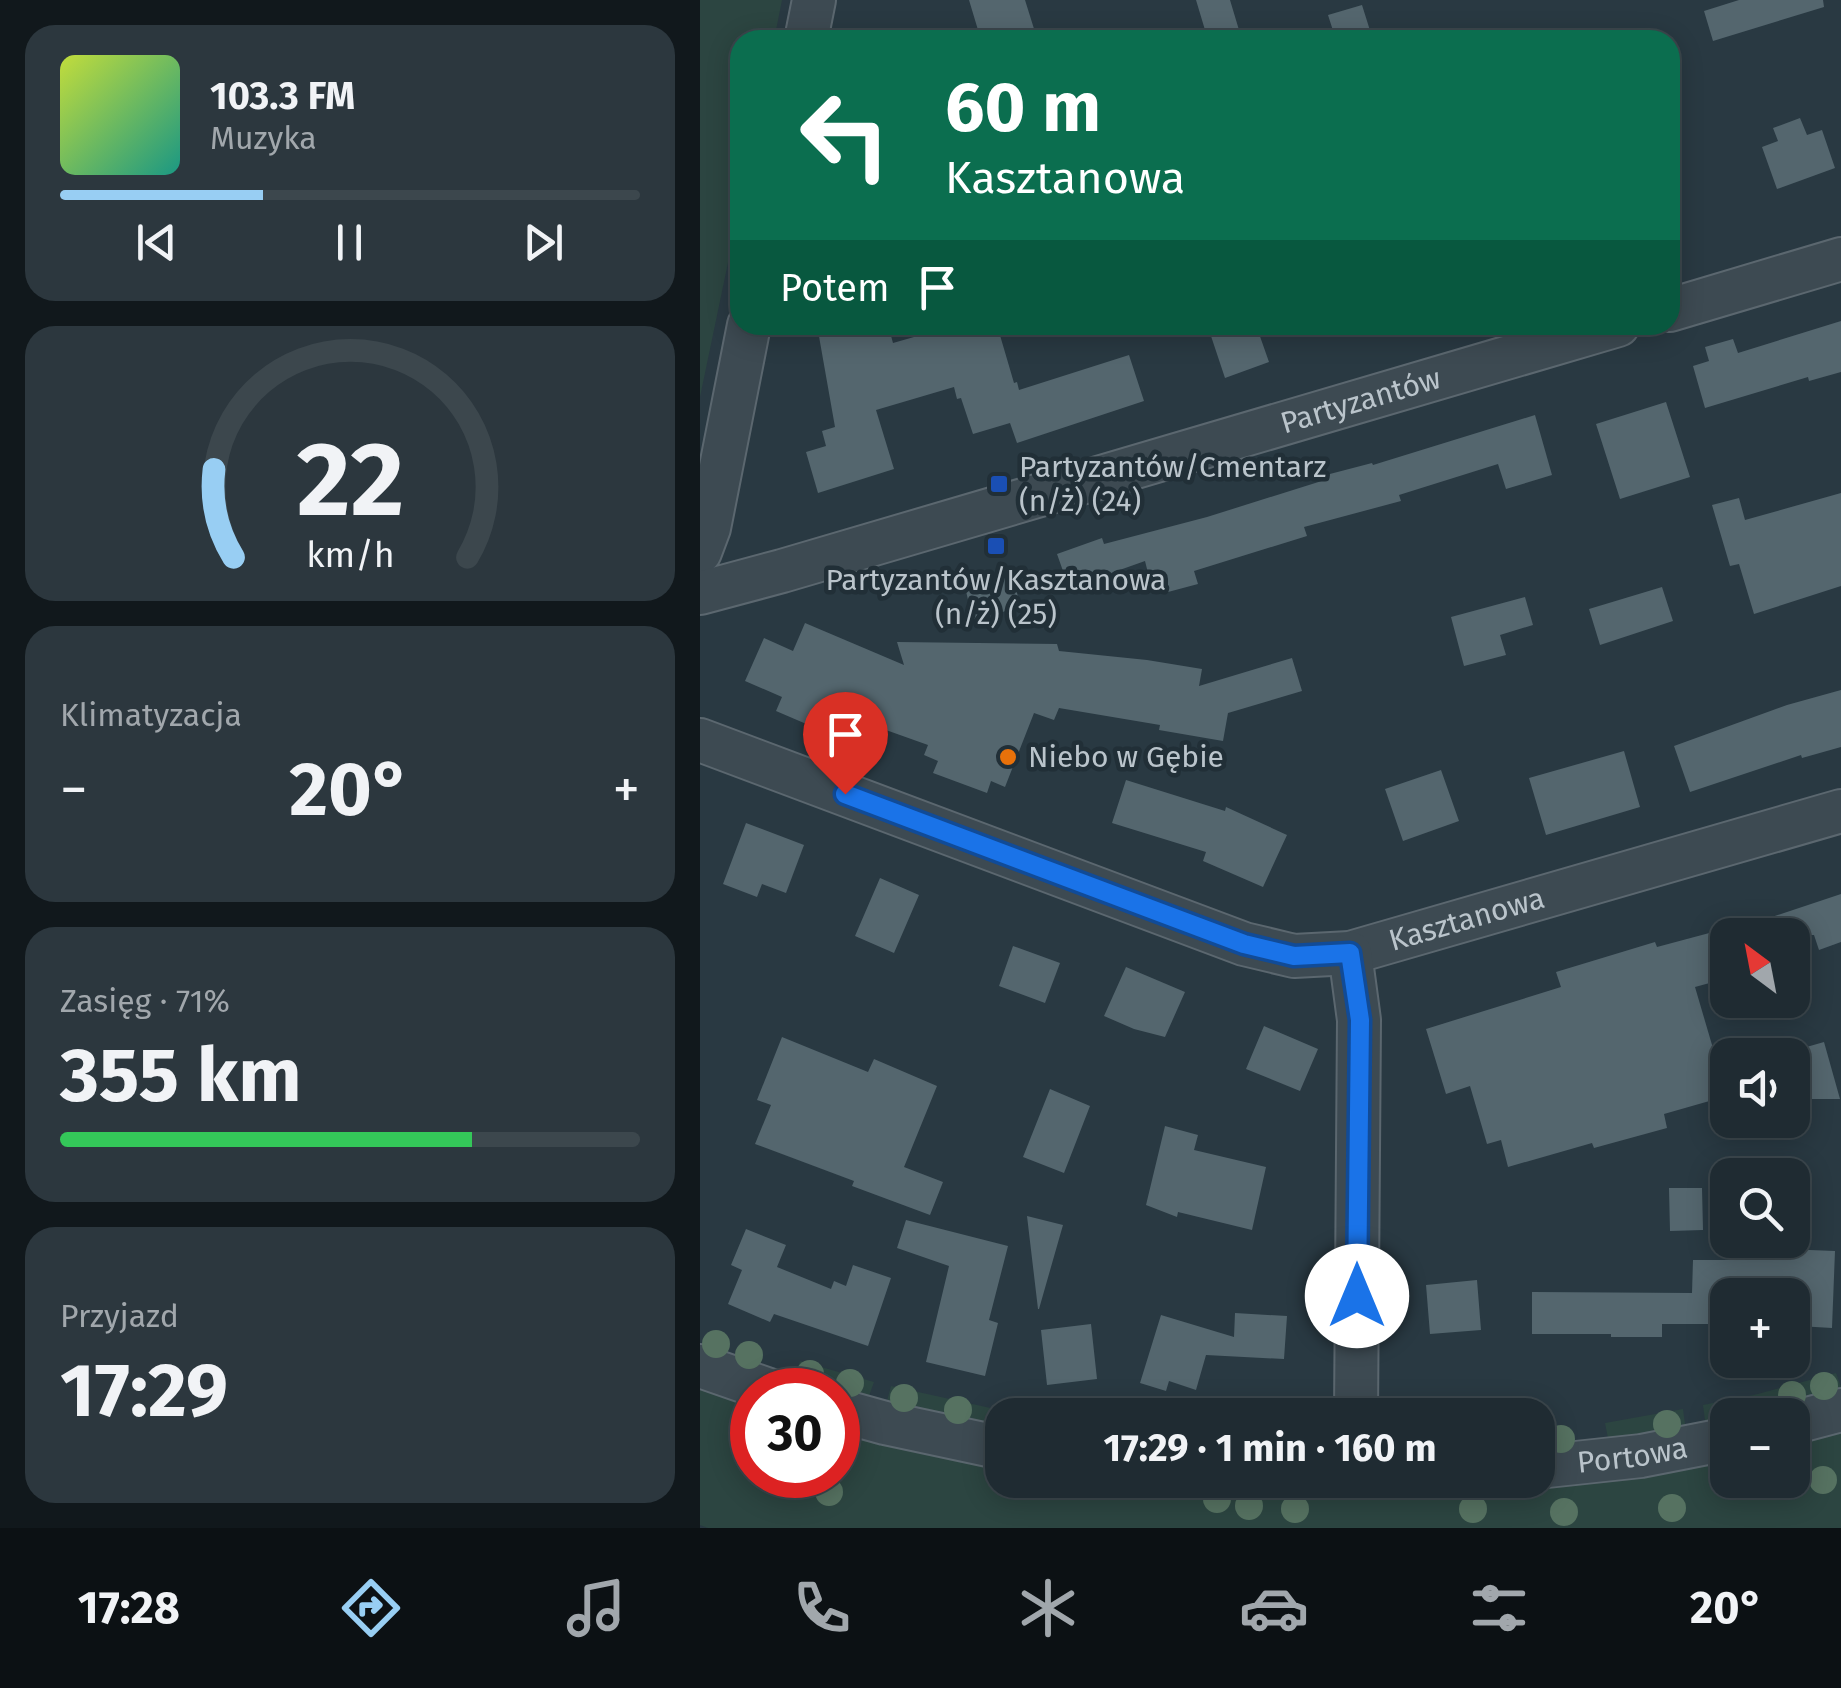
<!DOCTYPE html>
<html lang="pl">
<meta charset="utf-8">
<style>
body{margin:0;font-family:"Fira Sans",sans-serif;background:#2c373e;color:#f1f3f6;height:100vh;display:flex;flex-direction:column;font-size:38px;white-space:nowrap}
*{box-sizing:border-box;margin:0}
p{font-size:32px;color:#a1a7ac}
.icon{flex:none;width:55px;height:55px;fill:none;stroke:currentColor;stroke-width:2;stroke-linecap:round;stroke-linejoin:round}
.map{position:relative;flex:1;overflow:hidden}
.details{display:flex;flex-direction:column;gap:25px;padding:25px;background:#11181c;width:700px}
.details>*{flex:none}
.top-card{position:absolute;left:30px;top:30px;width:950px;height:305px;border-radius:30px;box-shadow:0 5px 25px #0003,0 0 0 2px #3c474d;background:#0b6e4f;color:#fff;overflow:hidden}
.needle{width:65px;rotate:328deg}
.fabs{position:absolute;left:1010px;top:918px;display:grid;gap:20px}
.fabs a{display:grid;place-items:center;width:100px;height:100px;border-radius:20px;background:#1f2b32;box-shadow:0 5px 25px #0003,0 0 0 2px #3c474d;font-size:50px}
.speed{position:absolute;left:30px;top:1368px;display:flex;gap:20px;font-size:50px;font-weight:700;text-align:center}
.speed>*{display:grid;place-content:center;width:130px;height:130px;border-radius:50%;background:#1f2b32;box-shadow:0 5px 25px #0003,0 0 0 2px #3c474d;line-height:1}
.speed .limit{border:15px solid #d22;background:#fff;color:#111}
.pin{position:absolute;display:grid;place-items:center;width:85px;height:85px;color:#fff;margin:-102px -42px;border-radius:50% 50% 50% 0;rotate:-45deg;box-shadow:0 0 10px #0007}
.pin .icon{rotate:45deg}
.me{position:absolute;width:110px;margin:-55px;rotate:0deg;stroke-linejoin:round;filter:drop-shadow(0 0 8px #0008)}
.turn{display:flex;align-items:center;gap:35px;height:210px;padding:0 50px;font-size:45px}
.turn .icon{width:130px;height:130px;stroke-width:2.5}
.turn b{display:block;font-size:70px;line-height:85px}
.then{display:flex;align-items:center;height:95px;padding:0 50px;background:#0003;gap:20px;font-size:38px}
.big{font-size:75px;font-weight:700;line-height:1.1}
.details .card{flex:1;display:flex;flex-direction:column;justify-content:center;gap:15px;min-width:0;padding:0 35px;border-radius:30px;background:#2c373e}
.details .dial{align-items:center;gap:0}
.dial svg{height:260px;overflow:visible;fill:none;stroke:#3c474d;stroke-width:7;stroke-linecap:round;text-anchor:middle}
.dial text{fill:#f1f3f6;stroke:none}
.song{display:flex;align-items:center;gap:30px}
.cover{width:120px;height:120px;border-radius:15px;background:linear-gradient(135deg,hsl(70 70% 55%),hsl(170 70% 35%))}
.played{height:10px;border-radius:5px;background:linear-gradient(90deg,#98cef3 35%,#3c474d 35%)}
.keys{display:flex;justify-content:space-around;direction:ltr}
.heat{display:flex;justify-content:space-between;align-items:center;font-size:55px;direction:ltr}
.charge{height:15px;border-radius:8px;background:linear-gradient(90deg,#34c759 71%,#3c474d 0)}
.trip{position:absolute;left:285px;top:1398px;width:570px;height:100px;border-radius:30px;background:#1f2b32;box-shadow:0 5px 25px #0003,0 0 0 2px #3c474d;font-weight:700;line-height:100px;text-align:center}
.tab-bar{display:flex;height:160px;justify-content:space-around;align-items:center;background:#0c1114;color:#a1a7ac}
.tab-bar .icon{width:70px;height:70px}
.tab-bar .current{color:#98cef3}
.tab-bar b{font-size:45px;color:#f1f3f6}
main{display:flex;flex:1;min-height:0}
.map>svg:first-child{display:block}
</style>
<main>
<section class="details">
<div class="card">
<div class="song"><i class="cover"></i><div><b>103.3 FM</b><p>Muzyka</p></div></div>
<div class="played"></div>
<div class="keys"><svg class="icon" aria-label="previous" viewBox="0 0 24 24"><path d="M18 5L8 12l10 7zM5 5v14"/></svg><svg class="icon" aria-label="pause" viewBox="0 0 24 24"><path d="M8 5v14M16 5v14"/></svg><svg class="icon" aria-label="next" viewBox="0 0 24 24"><path d="M6 5l10 7-10 7zM19 5v14"/></svg></div>
</div>
<div class="card dial"><svg viewBox="0 0 100 80">
<path d="M14 69A42 42 0 1 1 86 69"/>
<path d="M14 69A42 42 0 0 1 8 42" stroke="#98cef3"/>
<text x="50" y="56" font-size="32" font-weight="700">22</text>
<text x="50" y="72" font-size="11">km/h</text>
</svg></div>
<div class="card"><p>Klimatyzacja</p>
<div class="heat"><a>−</a><b class="big">20°</b><a>+</a></div>
</div>
<div class="card"><p>Zasięg · 71%</p><b class="big">355 km</b><div class="charge"></div></div>
<div class="card"><p>Przyjazd</p><b class="big">17:29</b></div>
</section>
<div class="map">
<svg width="1141" height="1528" viewBox="0 0 1141 1528">
<rect width="100%" height="100%" fill="#293942"/>
<path fill="#2c4541" d="M0 0H82L74 40H40V205L0 397Z
M100 1361 174 1382 169 1396 162 1400C142 1392 121 1388 100 1382L96 1376Z
M1136 1373 1141 1387 1136 1394 1059 1415H1028L1027 1421 1011 1424 1005 1420 1003 1405 1054 1395Z
M0 1383 52 1402V1475H138V1427L302 1464V1480H414L591 1493H714L858 1482 1027 1456 1028 1480H1092L1093 1440 1141 1427V1528H8L0 1525Z
M191 1386 313 1413 312 1415H302V1431L191 1407 187 1401Z
M983 1409 985 1424 981 1431 913 1442 908 1438 905 1423Z"/>
<path fill="#54666e" d="M269 0H325L335 32 309 40H281Z
M496 0H530L542 40H508Z
M1039 0H1123L1124 7 1013 41 1004 11Z
M662 5 673 40H636L628 15Z
M1100 118 1107 135 1122 130 1135 168 1077 189 1062 147 1078 141 1073 128Z
M1141 321V372L1109 381 1108 377 1005 408 993 366 1009 361 1005 347 1033 339 1038 353Z
M117 325H188L193 343 256 325H297L314 383 317 382 319 390 429 355 444 401 317 443 310 423 273 434 261 398 257 399 254 387 176 410 194 469 118 493 106 452 126 446 122 431 135 427Z
M521 325H556L569 362 525 378 511 336 523 331Z
M966 402 990 477 920 499 896 424Z
M835 415 852 475 806 489 798 464 699 495 701 501 604 527 607 536 494 571 498 584 468 592 463 573 449 577 445 561 369 588 357 554 402 538 404 544 507 517 628 479 626 475 672 463 673 465Z
M1141 493V586L1054 614 1039 564 1030 566 1012 505 1039 498 1045 520Z
M312 571 320 606 273 622 264 582Z
M962 587 973 621 900 645 889 609Z
M825 597 833 625 800 635 806 655 764 666 751 617Z
M105 623 204 665 197 642 357 644 359 651 447 660 502 669 499 686 592 658 602 691 528 713 523 741 459 730 460 725 359 708 354 720 334 713 305 787 291 781 287 793 233 773 238 761 224 755 228 745 141 714 132 735 76 711 82 697 45 681 64 638 93 651Z
M1141 690V747L1102 758 1101 755 990 792 974 746 1087 705Z
M924 751 940 807 846 835 829 778Z
M741 770 759 821 703 841 685 789Z
M426 780 525 811 526 807 587 835 563 887 503 861 506 852 412 823Z
M46 823 104 845 86 893 62 884 57 897 23 884Z
M180 878 219 895 194 953 155 936Z
M1141 894V942L1119 950 1114 935H1034L1033 930Z
M1028 928V978L995 987 1027 1096 964 1114 967 1128 894 1148 892 1143 808 1167 801 1140 787 1144 770 1086 746 1094 726 1029 861 987 856 972 955 942 957 947Z
M313 946 360 963 345 1003 299 986Z
M426 967 485 992 465 1037 434 1029 404 1016Z
M564 1026 618 1049 600 1091 546 1069Z
M82 1037 168 1072 174 1059 237 1086 204 1167 243 1182 230 1215 152 1186 154 1181 55 1144 71 1105 57 1100Z
M1124 1042 1140 1099H1110L1096 1050Z
M350 1089 390 1106 364 1173 323 1157Z
M465 1126 498 1135 494 1150 566 1167 552 1230 478 1212 477 1217 446 1205Z
M969 1188H1002L1003 1230 970 1231Z
M327 1216 363 1225 339 1309H338Z
M206 1220 308 1246 289 1320 298 1323 285 1376 226 1362 249 1266 197 1248Z
M46 1229 86 1245 77 1267 131 1289 134 1281 146 1286 153 1265 191 1278 168 1346 74 1314 70 1322 28 1304 42 1270 31 1265Z
M1085 1249 1135 1251 1132 1328 1098 1326V1315H1092V1295H1028V1324H962V1337H911V1334H832V1292L992 1293 993 1260H1085Z
M777 1280 781 1330 730 1334 726 1285Z
M535 1313 587 1316 584 1359 506 1355 496 1390 469 1381 466 1391 440 1383 461 1315 534 1337Z
M391 1324 397 1379 347 1385 341 1330Z"/>
<g fill="none" stroke-linecap="round" stroke-linejoin="round">
<defs>
<g id="minor">
<path d="M106 40 114 0"/>
<path d="M970 310 1141 259"/>
<path d="M0 552 9 528 49 325"/>
<path id="s1" d="M0 593 82 571 918 325"/>
<path id="s2" d="M0 740 544 944 594 956 650 953 1141 811"/>
<path d="M650 953 659 1020 656 1415"/>
<path d="M0 1366 69 1390"/>
<path d="M138 1410 185 1423 302 1448"/>
<path d="M1092 1423 1141 1410"/>
<path id="s3" d="M838 1467 941 1456 1028 1439"/>
</g>
</defs>
<use href="#minor" stroke="#5b676f" stroke-width="46"/>
<use href="#minor" stroke="#3d4a52" stroke-width="42"/>
</g>
<g fill="#567261">
<circle cx="16" cy="1344" r="14"/>
<circle cx="49" cy="1355" r="14"/>
<circle cx="110" cy="1374" r="14"/>
<circle cx="150" cy="1383" r="14"/>
<circle cx="1124" cy="1386" r="14"/>
<circle cx="1092" cy="1395" r="14"/>
<circle cx="204" cy="1398" r="14"/>
<circle cx="258" cy="1410" r="14"/>
<circle cx="967" cy="1424" r="14"/>
<circle cx="861" cy="1439" r="14"/>
<circle cx="1123" cy="1480" r="14"/>
<circle cx="129" cy="1492" r="14"/>
<circle cx="517" cy="1499" r="14"/>
<circle cx="549" cy="1506" r="14"/>
<circle cx="972" cy="1508" r="14"/>
<circle cx="595" cy="1509" r="14"/>
<circle cx="773" cy="1509" r="14"/>
<circle cx="864" cy="1512" r="14"/>
</g>
<g fill="none" stroke-linecap="round" stroke-linejoin="round">
<defs>
<path id="route" d="M145 794 544 944 594 956 650 953 660 1020 657 1296"/>
</defs>
<use href="#route" stroke="#114b97" stroke-width="25"/>
<use href="#route" stroke="#1a73e8" stroke-width="18"/>
</g>
<g fill="#1a4fb4" stroke="#212f37" stroke-width="4">
<rect x="289" y="474" width="20" height="20" rx="5"/>
<rect x="286" y="536" width="20" height="20" rx="5"/>
</g>
<circle fill="#e8710a" stroke="#212f37" stroke-width="4" cx="308" cy="757" r="10"/>
<g text-anchor="middle" dominant-baseline="central" stroke-width="9" stroke-linejoin="round" paint-order="stroke">
<g font-size="30" fill="#bac4cb" stroke="#212f37">
<text stroke="none"><textPath href="#s1" startOffset="688">Partyzantów</textPath></text>
<text stroke="none"><textPath href="#s2" startOffset="810">Kasztanowa</textPath></text>
<text stroke="none"><textPath href="#s3" startOffset="95">Portowa</textPath></text>
</g>
<g font-size="30" fill="#bac4cb" stroke="#212f37" text-anchor="start">
<text x="319" y="467">Partyzantów/Cmentarz<tspan x="319" dy="34">(n/ż) (24)</tspan></text>
<text x="296" y="580" text-anchor="middle">Partyzantów/Kasztanowa<tspan x="296" dy="34">(n/ż) (25)</tspan></text>
<text x="328" y="757">Niebo w Gębie</text>
</g>
</g>
</svg>
<div class="fabs">
<a><svg class="needle" viewBox="-14 -14 28 28"><path d="M0-13l5 13h-10z" fill="#e53935"/><path d="M0 13l5-13h-10z" fill="#a1a7ac"/></svg></a>
<a><svg class="icon" aria-label="sound" viewBox="0 0 24 24"><path d="M4 9h4l5-4v14l-5-4H4zM17 9q2 3 0 6"/></svg></a>
<a><svg class="icon" aria-label="search" viewBox="0 0 24 24"><circle cx="10" cy="10" r="6"/><path d="M15 15l6 6"/></svg></a>
<a>+</a>
<a>−</a>
</div>
<div class="speed"><div class="limit">30</div></div>
<div class="pin" style="left:145px;top:794px;background:#d93025"><svg class="icon" aria-label="arrive" viewBox="0 0 24 24"><path d="M6 21V4h12l-3 4 3 4H6"/></svg></div>
<svg class="me" style="left:657px;top:1296px" viewBox="-20 -20 40 40"><circle r="19" fill="#fff"/><path d="M0-13L10 11 0 6-10 11z" fill="#1a73e8"/></svg>
<div class="trip">17:29 · 1 min · 160 m</div>
<div class="top-card">
<div class="turn"><svg class="icon" aria-label="left" viewBox="0 0 24 24"><path d="M17 20v-9H6M10 6l-5 5 5 5"/></svg><div><b>60 m</b>Kasztanowa</div></div>
<div class="then">Potem<svg class="icon" aria-label="arrive" viewBox="0 0 24 24"><path d="M6 21V4h12l-3 4 3 4H6"/></svg></div>
</div>
</div>
</main>
<nav class="tab-bar">
<b>17:28</b>
<svg class="icon current" aria-label="directions" viewBox="0 0 24 24"><path d="M12 3l9 9-9 9-9-9zM9 14v-3h6M13 9l2 2-2 2"/></svg>
<svg class="icon" aria-label="music" viewBox="0 0 24 24"><path d="M9 18V5l10-2v13"/><circle cx="6" cy="18" r="3"/><circle cx="16" cy="16" r="3"/></svg>
<svg class="icon" aria-label="phone" viewBox="0 0 24 24"><path d="M5 4h4l2 5-3 2q2 4 5 5l2-3 5 2v4C11 20 4 13 5 4z"/></svg>
<svg class="icon" aria-label="climate" viewBox="0 0 24 24"><path d="M12 3v18M4 7l16 10M4 17L20 7"/></svg>
<svg class="icon" aria-label="car" viewBox="0 0 24 24"><path d="M5 17H2v-5l4-1 3-4h7l3 4 3 1v5h-3M9 17h6M6 11h13"/><circle cx="7" cy="17" r="2"/><circle cx="17" cy="17" r="2"/></svg>
<svg class="icon" aria-label="filters" viewBox="0 0 24 24"><path d="M4 7h16M4 17h16"/><circle cx="9" cy="7" r="2"/><circle cx="15" cy="17" r="2"/></svg>
<b>20°</b>
</nav>
